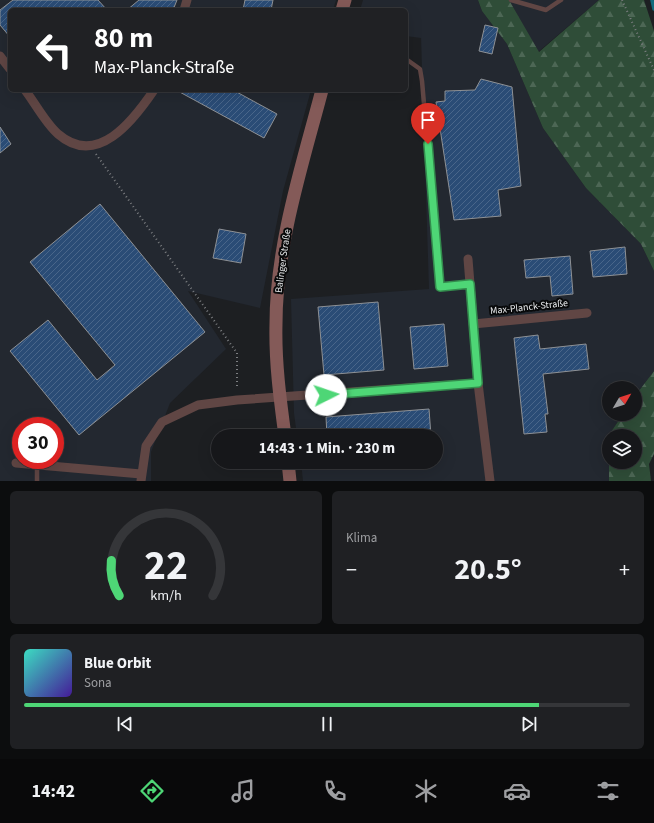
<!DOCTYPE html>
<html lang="de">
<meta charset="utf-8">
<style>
body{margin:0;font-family:"Source Sans 3",sans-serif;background:#1f2023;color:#f1f3f6;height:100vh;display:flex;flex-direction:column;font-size:15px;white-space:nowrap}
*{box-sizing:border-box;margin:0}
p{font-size:13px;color:#9e9fa2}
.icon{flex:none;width:22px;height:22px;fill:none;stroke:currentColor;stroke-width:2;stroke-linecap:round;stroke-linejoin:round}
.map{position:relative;height:481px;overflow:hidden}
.sheet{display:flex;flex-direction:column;gap:10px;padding:10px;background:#0c0d0e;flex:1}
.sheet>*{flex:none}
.banner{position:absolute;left:8px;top:8px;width:400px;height:84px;border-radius:6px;box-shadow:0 4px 16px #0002,0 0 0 1px #353639;background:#202124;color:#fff;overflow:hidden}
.needle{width:26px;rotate:51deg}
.fabs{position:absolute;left:602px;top:381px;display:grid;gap:8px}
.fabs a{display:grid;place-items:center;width:40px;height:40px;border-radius:50%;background:#16171a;box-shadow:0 4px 16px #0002,0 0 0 1px #353639;font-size:20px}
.speed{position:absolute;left:12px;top:417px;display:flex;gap:8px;font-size:20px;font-weight:700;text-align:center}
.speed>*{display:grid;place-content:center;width:52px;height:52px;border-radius:50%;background:#16171a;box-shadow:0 4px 16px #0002,0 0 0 1px #353639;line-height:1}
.speed .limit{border:6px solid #d22;background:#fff;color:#111}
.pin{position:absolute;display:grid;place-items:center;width:34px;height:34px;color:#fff;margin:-41px -17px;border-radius:50% 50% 50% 0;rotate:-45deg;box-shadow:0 0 4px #0007}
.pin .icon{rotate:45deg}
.me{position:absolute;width:44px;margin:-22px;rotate:86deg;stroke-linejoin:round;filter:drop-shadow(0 0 3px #0008)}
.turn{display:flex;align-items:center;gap:14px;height:84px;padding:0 20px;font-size:18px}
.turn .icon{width:52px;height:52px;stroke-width:2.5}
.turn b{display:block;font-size:28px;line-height:34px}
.big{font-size:30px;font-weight:700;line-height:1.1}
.sheet .widget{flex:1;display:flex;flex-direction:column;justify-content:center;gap:6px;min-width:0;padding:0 14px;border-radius:6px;background:#1f2023}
.sheet .dial{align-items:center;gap:0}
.dial svg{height:104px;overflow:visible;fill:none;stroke:#353639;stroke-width:7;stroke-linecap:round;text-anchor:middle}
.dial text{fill:#f1f3f6;stroke:none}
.song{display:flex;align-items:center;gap:12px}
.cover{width:48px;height:48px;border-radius:6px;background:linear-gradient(135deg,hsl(170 70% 55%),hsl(260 70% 35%))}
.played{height:4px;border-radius:2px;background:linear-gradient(90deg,#4ed676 85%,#353639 85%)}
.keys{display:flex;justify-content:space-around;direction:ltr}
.heat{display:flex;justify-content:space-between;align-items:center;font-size:22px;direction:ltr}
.sheet .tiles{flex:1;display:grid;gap:10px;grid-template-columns:1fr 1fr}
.widget:last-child{grid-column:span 2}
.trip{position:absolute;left:211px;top:429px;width:232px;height:40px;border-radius:20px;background:#16171a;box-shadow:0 4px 16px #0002,0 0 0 1px #353639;font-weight:700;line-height:40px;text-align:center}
.tabs{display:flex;height:64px;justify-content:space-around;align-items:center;background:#09090a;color:#9e9fa2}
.tabs .icon{width:28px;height:28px}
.tabs .on{color:#4ed676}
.tabs b{font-size:18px;color:#f1f3f6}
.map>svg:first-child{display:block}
</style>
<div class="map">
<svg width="654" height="481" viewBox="0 0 654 481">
<defs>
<pattern id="forest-firs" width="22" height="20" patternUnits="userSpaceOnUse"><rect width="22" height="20" fill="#2f4d38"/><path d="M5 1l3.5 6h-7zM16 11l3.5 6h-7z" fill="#4d6755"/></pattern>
<pattern id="building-hatch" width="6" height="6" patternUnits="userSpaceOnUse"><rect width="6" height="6" fill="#2a4c76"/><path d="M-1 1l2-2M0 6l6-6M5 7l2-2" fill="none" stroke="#49668a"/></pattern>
</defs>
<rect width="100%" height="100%" fill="#1d1f22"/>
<path fill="#232830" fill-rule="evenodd" d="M0 0H336L333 10H10V90H311L283 191 260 308 188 291 226 349 170 403 151 452V481H0ZM21 426H55V460H21Z
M363 0H478L482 11 507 44 543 128 586 188 641 244 654 271V371L635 396V388H609V414H623L611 432V436H609V481H303L301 462H436V436H297L294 413 291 299 429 289 421 38 406 36V10H360Z
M509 0H599L538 52Z"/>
<path fill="url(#forest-firs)" d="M478 0H509L539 52 599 0H644L654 31V271L641 244 586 188 543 128 507 44 482 11Z
M654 371V454L649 464 651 481H609V462H635V436H611V432L623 414H635V396Z"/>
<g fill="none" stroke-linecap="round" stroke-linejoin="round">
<path stroke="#106b7d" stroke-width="3.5" d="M652 0 654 9"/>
</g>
<path fill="url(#building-hatch)" stroke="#8e9195" d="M13 0H98L107 10H10V37L0 25V10Z
M139 0H177L173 10H127Z
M245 0H273L271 10H243Z
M485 25 498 28 492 54 479 51Z
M481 79 512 87 521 186 498 190 501 216 454 220 436 102 445 101V91L475 90Z
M176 90H233L277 114 264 138Z
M0 127 11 144 0 153Z
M100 204 205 332 79 435 10 351 48 320 97 380 115 365 30 262Z
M219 229 246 234 241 263 213 258Z
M625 247 627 274 593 277 590 251Z
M570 256 573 294 552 296 550 276 526 278 524 260Z
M378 302 384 370 324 375 318 307Z
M444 324 448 366 414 369 410 327Z
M538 335 540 349 586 344 589 369 543 374 548 414H545L547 432 524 434 514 338Z
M429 409 431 436H327L326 417Z"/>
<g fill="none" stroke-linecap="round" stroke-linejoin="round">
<path stroke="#7c7e81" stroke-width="2" stroke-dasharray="1 3" stroke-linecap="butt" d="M622 0 654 70
M96 154 237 353V389"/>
<path stroke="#604644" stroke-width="4.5" d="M511 0 546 10 561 0
M406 59 420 69 422 81 440 287 470 284
M37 481V465"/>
<path stroke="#604644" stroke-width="9" d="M184 10 187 0
M0 56 10 69
M25 90C35 103 46 124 58 134 97 168 133 121 154 90
M473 324 587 313
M478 383 490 481
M16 463 141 474
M141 481 146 446 162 422 198 405 237 400 478 383 468 259"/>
<path stroke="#845a58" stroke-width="13" d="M342 10 345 0
M285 436C280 399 275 361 276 324 276 245 302 166 322 90
M288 462 290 481"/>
</g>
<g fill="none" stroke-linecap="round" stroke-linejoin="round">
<defs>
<path id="route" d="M326 395 478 383 470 284 440 287 428 144"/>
</defs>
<use href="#route" stroke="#338b4d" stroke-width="10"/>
<use href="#route" stroke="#4ed676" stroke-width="7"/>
</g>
<g text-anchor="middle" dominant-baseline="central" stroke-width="4" stroke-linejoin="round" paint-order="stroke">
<g font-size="10" fill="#ebedef" stroke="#08090a">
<text transform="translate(283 261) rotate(-82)">Balinger Straße</text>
<text transform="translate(529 307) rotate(-6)">Max-Planck-Straße</text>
</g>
</g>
</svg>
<div class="fabs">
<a><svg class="needle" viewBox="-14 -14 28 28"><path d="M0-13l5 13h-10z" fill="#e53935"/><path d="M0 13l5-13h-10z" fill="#9e9fa2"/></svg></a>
<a><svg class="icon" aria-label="layers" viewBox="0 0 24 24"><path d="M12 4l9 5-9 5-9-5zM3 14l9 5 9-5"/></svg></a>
</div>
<div class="speed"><div class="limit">30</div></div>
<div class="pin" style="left:428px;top:144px;background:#d93025"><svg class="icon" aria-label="arrive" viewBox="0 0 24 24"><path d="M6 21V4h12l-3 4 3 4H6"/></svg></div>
<svg class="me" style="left:326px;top:395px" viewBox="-20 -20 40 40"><circle r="19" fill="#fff"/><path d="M0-13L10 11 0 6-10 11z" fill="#4ed676"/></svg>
<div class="trip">14:43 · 1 Min. · 230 m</div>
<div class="banner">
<div class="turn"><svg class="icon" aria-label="left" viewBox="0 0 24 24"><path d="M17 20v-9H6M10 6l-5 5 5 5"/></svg><div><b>80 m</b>Max-Planck-Straße</div></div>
</div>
</div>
<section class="sheet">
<div class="tiles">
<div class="widget dial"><svg viewBox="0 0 100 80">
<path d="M14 69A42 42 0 1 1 86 69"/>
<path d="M14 69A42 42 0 0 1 8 42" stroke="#4ed676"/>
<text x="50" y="56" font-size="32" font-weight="700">22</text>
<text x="50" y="72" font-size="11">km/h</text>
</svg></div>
<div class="widget"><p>Klima</p>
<div class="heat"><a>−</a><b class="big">20.5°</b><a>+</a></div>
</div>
<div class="widget">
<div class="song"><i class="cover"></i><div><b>Blue Orbit</b><p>Sona</p></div></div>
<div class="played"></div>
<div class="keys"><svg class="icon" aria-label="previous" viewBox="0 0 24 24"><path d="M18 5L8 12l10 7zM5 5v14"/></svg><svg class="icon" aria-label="pause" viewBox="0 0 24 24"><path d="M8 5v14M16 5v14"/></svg><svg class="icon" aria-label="next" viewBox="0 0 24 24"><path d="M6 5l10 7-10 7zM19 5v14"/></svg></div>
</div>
</div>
</section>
<nav class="tabs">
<b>14:42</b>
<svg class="icon on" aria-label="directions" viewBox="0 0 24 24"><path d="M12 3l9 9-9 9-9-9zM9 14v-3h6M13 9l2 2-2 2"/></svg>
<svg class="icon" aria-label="music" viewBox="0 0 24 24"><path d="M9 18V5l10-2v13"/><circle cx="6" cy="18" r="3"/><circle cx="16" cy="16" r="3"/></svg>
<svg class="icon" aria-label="phone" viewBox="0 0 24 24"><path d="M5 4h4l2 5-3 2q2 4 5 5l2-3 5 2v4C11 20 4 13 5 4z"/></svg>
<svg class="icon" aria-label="climate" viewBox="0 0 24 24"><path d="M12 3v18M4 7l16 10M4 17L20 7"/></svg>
<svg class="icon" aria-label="car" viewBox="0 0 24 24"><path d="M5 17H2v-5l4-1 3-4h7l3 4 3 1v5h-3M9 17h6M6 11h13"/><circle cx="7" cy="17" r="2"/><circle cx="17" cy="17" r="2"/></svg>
<svg class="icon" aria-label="filters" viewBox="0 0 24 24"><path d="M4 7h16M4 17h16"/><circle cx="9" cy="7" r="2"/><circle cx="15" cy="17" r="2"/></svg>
</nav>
